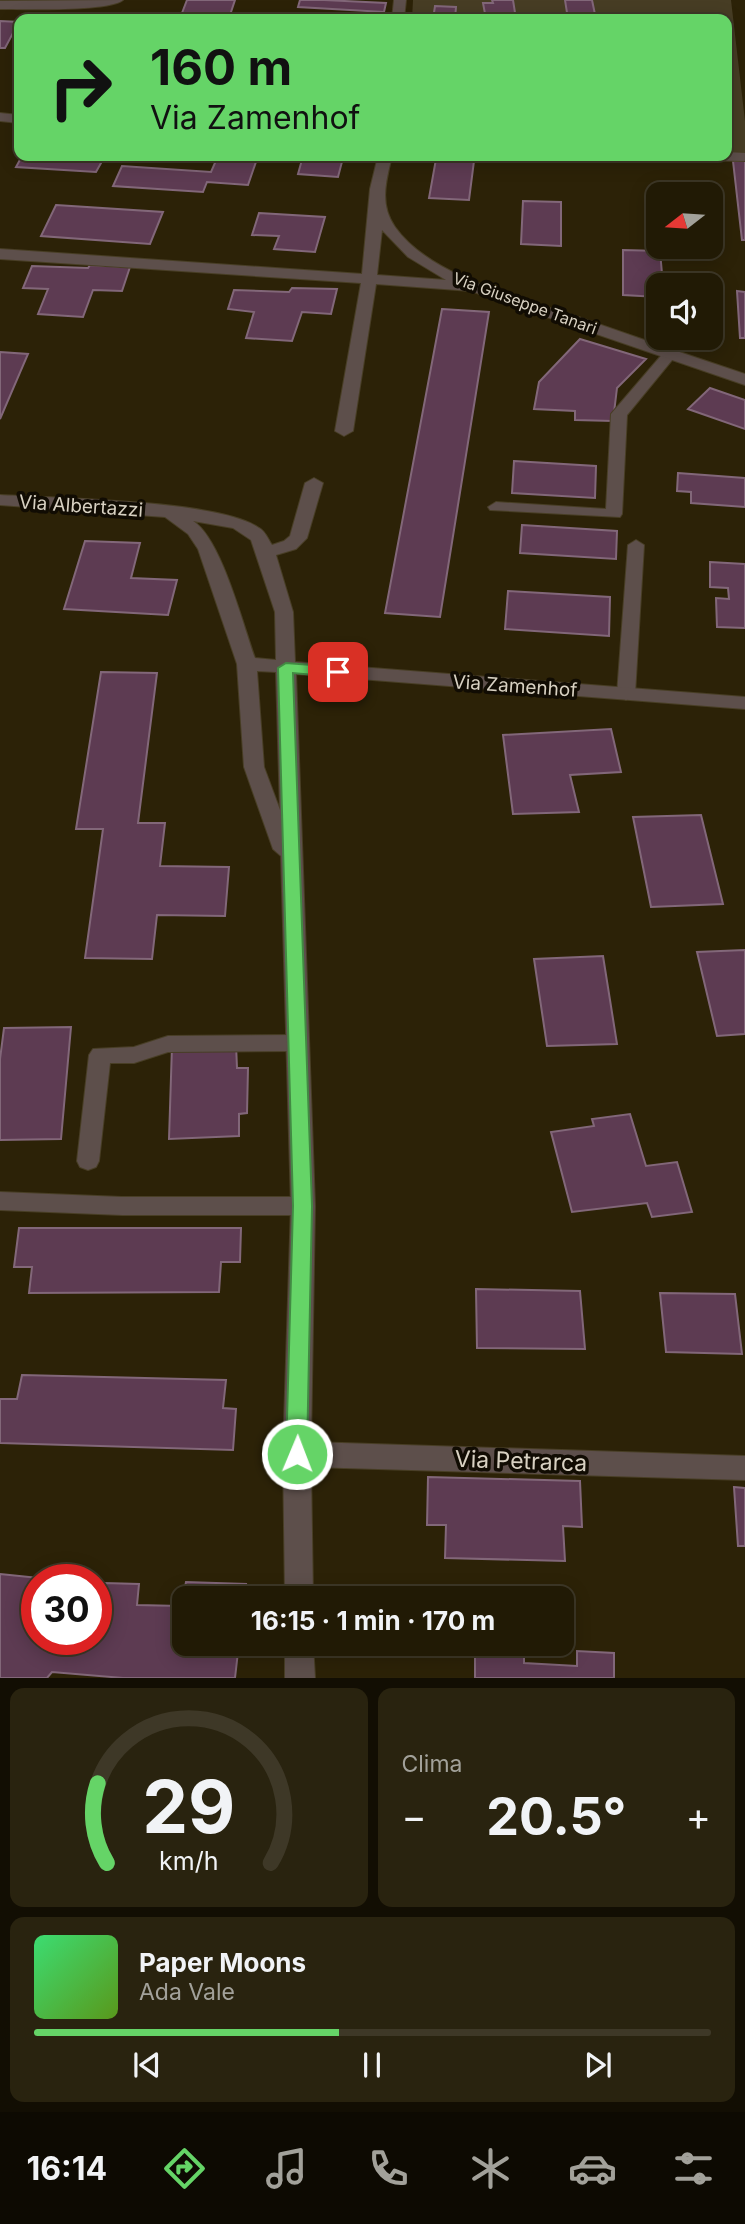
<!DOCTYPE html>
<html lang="it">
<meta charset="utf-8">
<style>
body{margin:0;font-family:Inter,sans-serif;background:#29230f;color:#f1f3f6;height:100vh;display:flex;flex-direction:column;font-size:26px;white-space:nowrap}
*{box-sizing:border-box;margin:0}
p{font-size:23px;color:#a2a19a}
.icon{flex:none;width:38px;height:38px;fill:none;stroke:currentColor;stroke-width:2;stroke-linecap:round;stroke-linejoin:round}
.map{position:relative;height:1678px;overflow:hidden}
.drawer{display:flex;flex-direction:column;gap:10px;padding:10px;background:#120e03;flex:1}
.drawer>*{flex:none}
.hud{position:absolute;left:14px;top:14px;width:718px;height:147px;border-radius:14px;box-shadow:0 4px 18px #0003,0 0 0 2px #3e3827;background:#65d467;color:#111;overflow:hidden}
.needle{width:46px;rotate:253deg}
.buttons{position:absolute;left:646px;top:182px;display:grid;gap:14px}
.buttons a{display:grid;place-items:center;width:77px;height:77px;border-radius:14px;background:#211a05;box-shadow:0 4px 18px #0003,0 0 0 2px #3e3827;font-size:35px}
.speed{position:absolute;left:21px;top:1564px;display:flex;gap:14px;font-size:35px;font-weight:700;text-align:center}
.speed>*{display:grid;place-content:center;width:91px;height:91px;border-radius:50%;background:#211a05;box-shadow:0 4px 18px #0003,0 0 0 2px #3e3827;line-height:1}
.speed .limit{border:10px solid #d22;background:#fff;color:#111}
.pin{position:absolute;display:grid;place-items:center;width:60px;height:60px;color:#fff;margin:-30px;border-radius:14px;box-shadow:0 4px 10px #0006}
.me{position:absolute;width:77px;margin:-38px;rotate:1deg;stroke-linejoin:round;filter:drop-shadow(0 0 5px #0008)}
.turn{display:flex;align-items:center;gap:24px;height:147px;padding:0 21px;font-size:32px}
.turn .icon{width:91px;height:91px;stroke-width:2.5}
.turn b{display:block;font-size:49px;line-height:60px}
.big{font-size:52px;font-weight:700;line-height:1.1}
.drawer .tile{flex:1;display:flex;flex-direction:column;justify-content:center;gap:10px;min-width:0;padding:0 24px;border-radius:14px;background:#29230f}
.drawer .dial{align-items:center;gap:0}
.dial svg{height:182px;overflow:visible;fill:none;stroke:#3e3827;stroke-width:7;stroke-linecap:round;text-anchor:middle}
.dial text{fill:#f1f3f6;stroke:none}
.song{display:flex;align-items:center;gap:21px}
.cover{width:84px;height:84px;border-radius:10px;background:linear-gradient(135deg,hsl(140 70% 55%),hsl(90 70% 35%))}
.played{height:7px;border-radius:4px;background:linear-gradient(90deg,#65d467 45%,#3e3827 45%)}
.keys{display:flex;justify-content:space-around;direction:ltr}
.heat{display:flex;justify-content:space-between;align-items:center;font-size:38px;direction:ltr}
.drawer .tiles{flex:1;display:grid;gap:10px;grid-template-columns:1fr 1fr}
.tile:last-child{grid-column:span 2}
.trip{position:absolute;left:172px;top:1586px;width:402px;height:70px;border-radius:14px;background:#211a05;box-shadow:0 4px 18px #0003,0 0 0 2px #3e3827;font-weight:700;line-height:70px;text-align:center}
.menu{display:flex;height:112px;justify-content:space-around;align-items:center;background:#0d0a02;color:#a2a19a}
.menu .icon{width:49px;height:49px}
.menu .current{color:#65d467}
.menu b{font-size:32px;color:#f1f3f6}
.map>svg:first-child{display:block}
</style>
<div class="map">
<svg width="745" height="1678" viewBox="0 0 745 1678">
<rect width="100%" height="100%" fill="#2c2207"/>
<path fill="#473d24" d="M413 0H731L745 121V153H726V19H412Z"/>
<path fill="#5d3b52" stroke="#826779" stroke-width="2" d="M187 0H235L230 15 182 13Z
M300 0H324L386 3 384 12 298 7Z
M492 0H513L516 19H486L483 3H493Z
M565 0H592L596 19H568Z
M435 6 456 7 455 19H433Z
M0 21 19 22 5 48H0Z
M22 156H105L96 172 16 167Z
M218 156H258L248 185 207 182 203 192 113 186 122 166 211 172Z
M303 156 343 158 338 177 298 174Z
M436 159 474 161 469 200 429 198Z
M733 161H745V240H742Z
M523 201 561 202V246L521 244Z
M56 205 163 212 150 244 41 236Z
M259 213 325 217 315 252 274 249 279 236 252 235Z
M623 250 660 251 663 285H658V297L623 295Z
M90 265 130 267 122 291 93 290 83 317 38 314 48 289 23 288 32 266 88 268Z
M292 288 337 289 331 314 302 312 292 341 246 338 254 312 228 309 234 290 289 292Z
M737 291 745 292V338H740Z
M442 309 489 312 440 617 385 613Z
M580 339 646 359 617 388 613 421 575 420V411L534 409 539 382Z
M0 352 28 354 0 419Z
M710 388 745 400V429L688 409Z
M514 461 596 466 595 498 512 493Z
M678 473 745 478V507L691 503V492L677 491Z
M522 525 617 531 616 559 520 553Z
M85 541 140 543 131 578 177 580 168 615 64 609Z
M710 562 745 564V628L717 627 716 598 729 599 728 588 710 587Z
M508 591 610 597 609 636 505 629Z
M101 672 157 673 138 823H165L160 866 229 867 225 916 157 915 152 959 85 958 103 829H76Z
M611 729 621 772 570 775 579 812 513 814 503 735Z
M701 815 723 904 651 907 633 817Z
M745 950V1034L717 1036 697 952Z
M603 956 617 1044 547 1046 534 959Z
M71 1027 61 1139 0 1140V1059L4 1028Z
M236 1044 237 1068H248L247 1113 239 1114V1136L169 1139 172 1046Z
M630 1114 646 1166 677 1162 692 1212 652 1217 647 1203 572 1212 551 1132 594 1126 592 1119Z
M19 1228H241L240 1262H221L219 1292 29 1293 32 1267H14Z
M476 1289 580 1291 585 1349 477 1348Z
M660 1293 735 1294 742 1354 666 1352Z
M22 1375 226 1380 223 1408 236 1409 233 1450 0 1443V1399H17Z
M428 1477 580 1481 582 1527 563 1526 565 1561 445 1558 446 1525H427Z
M734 1487 745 1488V1546H738Z
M0 1574 39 1578 37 1580V1640H96V1603L103 1604 105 1583 139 1584 137 1605 181 1606 186 1582 246 1584 244 1598H184V1643H239L235 1678H123L52 1672 47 1678H0Z
M475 1648 524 1652V1663L577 1666V1651L614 1653V1678H475Z"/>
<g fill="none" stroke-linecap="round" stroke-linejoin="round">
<defs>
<path id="lane" d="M670 350 677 354 627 415 622 514 620 517 490 510 488 507 496 502 606 509 611 414 665 351Z
M636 540 644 545 635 694 626 700 617 694 628 545Z
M297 1035 304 1037 308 1043 304 1049 297 1051 168 1052 134 1063H110L99 1161 96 1167 88 1170 80 1167 77 1161 89 1055 93 1049 134 1047 168 1036Z
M0 1192 122 1197H303L311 1200 314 1206 311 1212 303 1215H122L0 1210Z"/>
<path id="street" d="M123 0C108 12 24 9 0 9V1Z
M394 0H406L404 19H392Z
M0 113 19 115V123L0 121Z
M726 152 745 153V161L686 160 679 156H726Z
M378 156H392C386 181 379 204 395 227 432 279 527 299 584 319 638 338 691 356 745 374V385L471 291 376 284 353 431 344 436 335 431 361 283 0 259V249L362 274 370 189ZM382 230 408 257 446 280 377 275Z
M314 478 323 483 307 538 296 549 276 555 293 612 295 662 745 697V709L296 674 315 1206 311 1442 745 1456V1480L311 1467 313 1598H285L283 1454 291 1206 281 856 273 849 244 767 237 664 198 549 188 534 165 517 0 505V495C54 498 220 500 259 528 265 531 268 539 272 545L284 541 290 536 305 483ZM193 521 233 528 251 540 275 612 276 660 255 658C243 625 221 538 193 521ZM257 671 276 672 280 810 264 767Z
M285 1643H313L315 1678H285Z"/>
</defs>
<use href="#lane" stroke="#483e25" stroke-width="2"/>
<use href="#street" stroke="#483e25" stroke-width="2"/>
<use href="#lane" fill="#5d4f4b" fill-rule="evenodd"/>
<use href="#street" fill="#5d4f4b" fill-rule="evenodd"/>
</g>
<path fill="#65d467" stroke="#428a43" stroke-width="2" d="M286 663 338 667 345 672 338 677 293 673 312 1206 307 1454 304 1461 297 1464 289 1461 286 1454 293 1206 278 668Z"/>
<g text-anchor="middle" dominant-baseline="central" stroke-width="7" stroke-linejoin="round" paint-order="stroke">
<g font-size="16" fill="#d8d1c2" stroke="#110c03">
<text transform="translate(525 303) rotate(20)">Via Giuseppe Tanari</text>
</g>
<g font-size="19" fill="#d8d1c2" stroke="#110c03">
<text transform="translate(81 506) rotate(4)">Via Albertazzi</text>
<text transform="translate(515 686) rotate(4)">Via Zamenhof</text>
</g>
<g font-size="23" fill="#d8d1c2" stroke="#110c03">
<text transform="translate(521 1461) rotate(2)">Via Petrarca</text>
</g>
</g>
</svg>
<div class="buttons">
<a><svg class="needle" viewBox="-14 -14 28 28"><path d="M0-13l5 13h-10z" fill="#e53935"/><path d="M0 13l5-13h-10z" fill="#a2a19a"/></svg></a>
<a><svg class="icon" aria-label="sound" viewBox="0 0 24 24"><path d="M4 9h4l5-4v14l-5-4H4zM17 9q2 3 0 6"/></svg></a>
</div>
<div class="speed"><div class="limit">30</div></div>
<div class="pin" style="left:338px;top:672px;background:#d93025"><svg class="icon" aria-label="arrive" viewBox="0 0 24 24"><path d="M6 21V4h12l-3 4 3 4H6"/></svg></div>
<svg class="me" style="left:297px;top:1454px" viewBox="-20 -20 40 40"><circle r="17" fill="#65d467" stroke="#fff" stroke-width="3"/><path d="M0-11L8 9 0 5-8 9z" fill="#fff"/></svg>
<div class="trip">16:15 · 1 min · 170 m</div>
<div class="hud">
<div class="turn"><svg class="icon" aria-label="right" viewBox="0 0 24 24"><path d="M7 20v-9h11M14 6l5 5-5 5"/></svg><div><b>160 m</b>Via Zamenhof</div></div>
</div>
</div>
<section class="drawer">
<div class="tiles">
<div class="tile dial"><svg viewBox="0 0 100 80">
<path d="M14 69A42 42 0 1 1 86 69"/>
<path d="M14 69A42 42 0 0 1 10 34" stroke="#65d467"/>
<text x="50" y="56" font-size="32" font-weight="700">29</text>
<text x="50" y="72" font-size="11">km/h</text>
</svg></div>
<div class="tile"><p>Clima</p>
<div class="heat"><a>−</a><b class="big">20.5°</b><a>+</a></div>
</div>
<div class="tile">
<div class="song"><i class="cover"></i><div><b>Paper Moons</b><p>Ada Vale</p></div></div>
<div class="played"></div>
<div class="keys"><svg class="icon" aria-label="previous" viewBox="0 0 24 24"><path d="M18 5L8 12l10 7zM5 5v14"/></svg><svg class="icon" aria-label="pause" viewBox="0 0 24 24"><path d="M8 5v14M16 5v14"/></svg><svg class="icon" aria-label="next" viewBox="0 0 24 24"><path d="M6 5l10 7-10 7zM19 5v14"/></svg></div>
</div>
</div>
</section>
<nav class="menu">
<b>16:14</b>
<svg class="icon current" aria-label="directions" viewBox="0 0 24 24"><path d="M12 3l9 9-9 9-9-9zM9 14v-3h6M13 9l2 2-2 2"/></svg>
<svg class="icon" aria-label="music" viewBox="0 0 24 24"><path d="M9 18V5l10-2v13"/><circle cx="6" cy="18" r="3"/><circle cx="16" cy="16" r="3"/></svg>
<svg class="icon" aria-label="phone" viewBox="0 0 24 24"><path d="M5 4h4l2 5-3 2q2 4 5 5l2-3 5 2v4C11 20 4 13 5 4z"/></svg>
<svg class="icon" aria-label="climate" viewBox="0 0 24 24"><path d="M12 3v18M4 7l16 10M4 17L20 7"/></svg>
<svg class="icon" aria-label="car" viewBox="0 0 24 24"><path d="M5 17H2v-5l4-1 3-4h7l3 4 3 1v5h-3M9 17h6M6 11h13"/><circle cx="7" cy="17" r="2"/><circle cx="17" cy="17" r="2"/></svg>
<svg class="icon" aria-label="filters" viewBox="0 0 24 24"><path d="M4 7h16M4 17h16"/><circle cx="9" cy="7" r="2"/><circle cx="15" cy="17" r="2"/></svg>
</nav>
